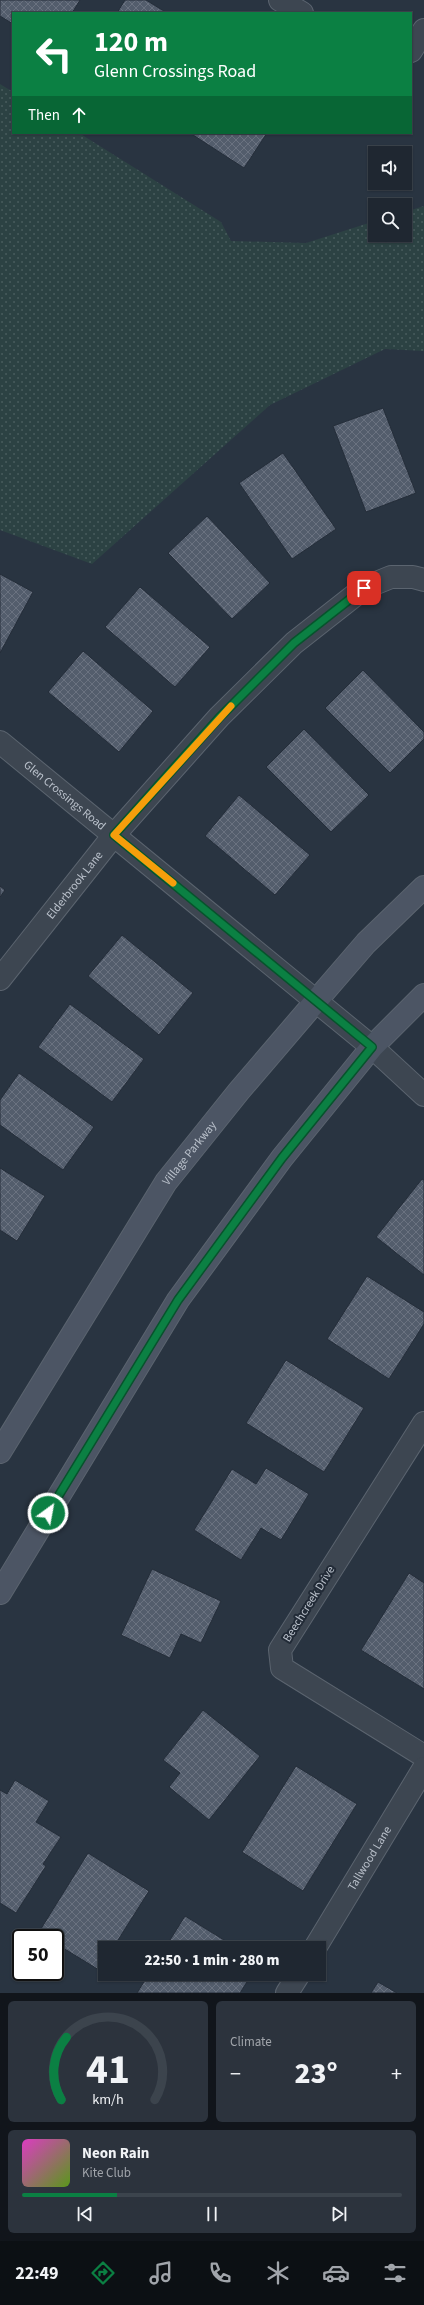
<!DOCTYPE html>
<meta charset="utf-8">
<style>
body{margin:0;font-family:"Source Sans 3",sans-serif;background:#2c333d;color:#f1f3f6;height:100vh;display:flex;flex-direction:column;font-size:15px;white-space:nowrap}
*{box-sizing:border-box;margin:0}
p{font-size:13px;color:#a1a5ab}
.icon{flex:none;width:22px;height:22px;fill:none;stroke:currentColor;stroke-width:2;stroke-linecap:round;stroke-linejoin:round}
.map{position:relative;height:1993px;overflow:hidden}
.side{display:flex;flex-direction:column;gap:8px;padding:8px;background:#11151b;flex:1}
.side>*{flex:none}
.top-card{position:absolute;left:12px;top:12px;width:400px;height:122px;border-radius:0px;box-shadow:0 1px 3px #0004,0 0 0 1px #3c444d;background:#0b8043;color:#fff;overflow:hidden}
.fabs{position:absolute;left:368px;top:146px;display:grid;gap:8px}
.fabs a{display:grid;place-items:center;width:44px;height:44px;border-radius:0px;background:#1f2731;box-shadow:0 1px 3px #0004,0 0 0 1px #3c444d;font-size:20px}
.speed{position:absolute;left:12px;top:1929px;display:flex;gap:8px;font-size:20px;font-weight:700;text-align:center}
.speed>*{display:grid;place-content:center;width:52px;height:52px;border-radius:50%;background:#1f2731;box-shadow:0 1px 3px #0004,0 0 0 1px #3c444d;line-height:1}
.speed .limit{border:2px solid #111;border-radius:6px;background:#fff;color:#111}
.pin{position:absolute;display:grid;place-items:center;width:34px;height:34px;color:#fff;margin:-17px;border-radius:8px;box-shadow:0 2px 6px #0006}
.me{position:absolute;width:44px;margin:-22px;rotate:32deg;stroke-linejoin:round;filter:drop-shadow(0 0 3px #0008)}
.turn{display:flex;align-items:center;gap:14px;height:84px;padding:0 16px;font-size:18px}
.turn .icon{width:52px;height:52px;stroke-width:2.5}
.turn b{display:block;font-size:28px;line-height:34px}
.then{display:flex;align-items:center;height:38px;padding:0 16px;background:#0003;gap:8px;font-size:15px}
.big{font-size:30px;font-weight:800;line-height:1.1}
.side .card{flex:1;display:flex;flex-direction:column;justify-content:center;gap:6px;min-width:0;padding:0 14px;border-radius:6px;background:#2c333d}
.side .dial{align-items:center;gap:0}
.dial svg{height:104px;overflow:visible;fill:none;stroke:#3c444d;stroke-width:7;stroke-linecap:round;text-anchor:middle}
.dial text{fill:#f1f3f6;stroke:none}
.song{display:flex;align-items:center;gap:12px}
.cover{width:48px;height:48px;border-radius:6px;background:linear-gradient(135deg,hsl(310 70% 55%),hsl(90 70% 35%))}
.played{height:4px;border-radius:2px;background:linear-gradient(90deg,#0b8043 25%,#3c444d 25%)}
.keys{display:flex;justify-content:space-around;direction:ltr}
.heat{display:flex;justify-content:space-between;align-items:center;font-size:22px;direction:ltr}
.side .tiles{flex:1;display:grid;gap:8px;grid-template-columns:1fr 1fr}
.card:last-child{grid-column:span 2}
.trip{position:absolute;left:98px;top:1941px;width:228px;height:40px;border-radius:0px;background:#1f2731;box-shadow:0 1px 3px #0004,0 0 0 1px #3c444d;font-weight:800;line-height:40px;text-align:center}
.tab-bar{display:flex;height:64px;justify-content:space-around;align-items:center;background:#0c1014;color:#a1a5ab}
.tab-bar .icon{width:28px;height:28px}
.tab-bar .selected{color:#0b8043}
.tab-bar b{font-size:18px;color:#f1f3f6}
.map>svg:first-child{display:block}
</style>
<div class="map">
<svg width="424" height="1993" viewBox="0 0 424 1993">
<defs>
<pattern id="grass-dots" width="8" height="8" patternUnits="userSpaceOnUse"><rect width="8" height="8" fill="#2c4243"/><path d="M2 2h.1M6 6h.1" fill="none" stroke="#485c5d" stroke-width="1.8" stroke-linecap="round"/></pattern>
<pattern id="building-cross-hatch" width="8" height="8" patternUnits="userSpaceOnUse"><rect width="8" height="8" fill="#535d6c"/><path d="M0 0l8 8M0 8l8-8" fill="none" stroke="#6a7280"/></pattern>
</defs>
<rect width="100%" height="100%" fill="#293441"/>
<path fill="url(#grass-dots)" d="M0 84 13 92V133H79L221 222 231 241 306 243 375 221V235H405V212L424 206V351L385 349 270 405 92 564 0 530Z"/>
<path fill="url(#building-cross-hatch)" stroke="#242d39" d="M0 0H80L72 13H13V24L0 16Z
M125 0H146L167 13H117Z
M190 133H267L244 168Z
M383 408 416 493 366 512 333 426Z
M283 453 336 529 292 559 239 483Z
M207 516 270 583 232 619 168 553Z
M0 574 33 592 0 653Z
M140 587 210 647 175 687 105 627Z
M83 651 153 711 119 752 48 692Z
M363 670 424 732V739L390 773 325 708Z
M304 729 369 795 331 832 266 767Z
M239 795 310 855 275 895 205 836Z
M0 886 5 890 0 897Z
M122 935 193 993 159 1035 88 976Z
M70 1004 144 1059 112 1102 38 1047Z
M19 1073 94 1127 63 1170 0 1125V1100Z
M0 1168 45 1196 17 1241 0 1230Z
M422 1179 424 1180V1275L376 1237Z
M367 1276 424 1312V1324L389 1379 327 1339Z
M286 1360 364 1408 324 1472 246 1423Z
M266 1468 309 1494 281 1540 261 1528 241 1560 194 1530 232 1469 256 1484Z
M152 1569 221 1601 201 1643 181 1634 170 1658 121 1635Z
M409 1573 424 1583V1689L361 1650Z
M203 1710 260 1756 209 1820 169 1787 180 1773 163 1760Z
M296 1766 357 1804 303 1891 242 1852Z
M15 1780 49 1801 36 1822 61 1837 43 1864 46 1866 16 1913 0 1903V1790L7 1794Z
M88 1853 149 1891 113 1948H105V1960L99 1970 55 1943V1938H48L39 1932Z
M185 1916 237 1948H165Z
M149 1974H252L240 1993H137Z
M378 1982 397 1993H371Z"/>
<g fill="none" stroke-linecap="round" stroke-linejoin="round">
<defs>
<g id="street">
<path d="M280 0 302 13"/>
<path d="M411 51 424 30"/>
<path id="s1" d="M0 742 372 1047 424 1095"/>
<path id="s2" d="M0 979 114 835 219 717 294 643 364 588 391 577H413L424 580"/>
<path d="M424 1423 280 1650 282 1668 424 1756"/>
<path id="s3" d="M315 1948 424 1768"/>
<path d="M287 1993 299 1974"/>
</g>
<g id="secondary">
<path id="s4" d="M0 1452 166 1182 239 1091 316 1001 366 943 424 887"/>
<path d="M0 1593 178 1300 282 1158 372 1047 424 995"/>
</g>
</defs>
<use href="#street" stroke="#5b646f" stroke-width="24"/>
<use href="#secondary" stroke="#5b646f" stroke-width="24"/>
<use href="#street" stroke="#3d4651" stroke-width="22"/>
<use href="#secondary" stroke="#4c5564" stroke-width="22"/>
</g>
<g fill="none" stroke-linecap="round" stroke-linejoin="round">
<defs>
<path id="route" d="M48 1513 178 1300 282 1158 372 1047 114 835 219 718 294 643 364 588"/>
</defs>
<use href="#route" stroke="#07532c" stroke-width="10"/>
<use href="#route" stroke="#0b8043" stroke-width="7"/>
<path stroke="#f59e0b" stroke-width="7" d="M173 883 114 835 231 706"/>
</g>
<g text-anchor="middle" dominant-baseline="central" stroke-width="4" stroke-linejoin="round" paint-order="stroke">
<g font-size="12" fill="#bac1cb" stroke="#222b37">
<text stroke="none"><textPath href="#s1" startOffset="84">Glen Crossings Road</textPath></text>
<text stroke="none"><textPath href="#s2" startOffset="120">Elderbrook Lane</textPath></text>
<text stroke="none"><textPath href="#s4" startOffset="354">Village Parkway</textPath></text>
<text transform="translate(309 1604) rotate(-58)">Beechcreek Drive</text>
<text stroke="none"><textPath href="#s3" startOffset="105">Tallwood Lane</textPath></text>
</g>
</g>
</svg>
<div class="fabs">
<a><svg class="icon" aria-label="sound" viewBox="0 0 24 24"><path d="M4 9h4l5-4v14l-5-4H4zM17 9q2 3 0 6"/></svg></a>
<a><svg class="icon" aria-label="search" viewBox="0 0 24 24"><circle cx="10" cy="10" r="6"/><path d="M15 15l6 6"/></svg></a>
</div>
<div class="speed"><div class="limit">50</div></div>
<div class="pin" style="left:364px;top:588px;background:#d93025"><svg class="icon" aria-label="arrive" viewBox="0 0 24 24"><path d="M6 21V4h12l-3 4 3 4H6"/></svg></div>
<svg class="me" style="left:48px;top:1513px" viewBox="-20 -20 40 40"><circle r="17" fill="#0b8043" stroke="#fff" stroke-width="3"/><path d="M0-11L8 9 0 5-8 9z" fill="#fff"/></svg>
<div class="trip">22:50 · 1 min · 280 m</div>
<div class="top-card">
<div class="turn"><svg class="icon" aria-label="left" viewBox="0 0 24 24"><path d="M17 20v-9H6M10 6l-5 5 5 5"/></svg><div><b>120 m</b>Glenn Crossings Road</div></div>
<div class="then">Then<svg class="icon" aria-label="ahead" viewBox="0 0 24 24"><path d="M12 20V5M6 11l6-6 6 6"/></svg></div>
</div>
</div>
<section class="side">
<div class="tiles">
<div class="card dial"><svg viewBox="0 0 100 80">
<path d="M14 69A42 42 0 1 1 86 69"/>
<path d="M14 69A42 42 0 0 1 18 21" stroke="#0b8043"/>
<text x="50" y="56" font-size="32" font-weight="700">41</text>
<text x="50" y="72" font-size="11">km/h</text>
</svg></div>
<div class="card"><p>Climate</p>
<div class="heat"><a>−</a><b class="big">23°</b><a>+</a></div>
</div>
<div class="card">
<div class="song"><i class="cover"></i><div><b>Neon Rain</b><p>Kite Club</p></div></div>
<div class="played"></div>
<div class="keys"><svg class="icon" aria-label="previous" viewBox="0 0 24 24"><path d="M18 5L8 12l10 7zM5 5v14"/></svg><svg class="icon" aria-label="pause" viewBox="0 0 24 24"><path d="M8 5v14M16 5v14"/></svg><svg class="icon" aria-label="next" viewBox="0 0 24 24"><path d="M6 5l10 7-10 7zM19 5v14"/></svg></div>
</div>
</div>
</section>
<nav class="tab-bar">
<b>22:49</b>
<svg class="icon selected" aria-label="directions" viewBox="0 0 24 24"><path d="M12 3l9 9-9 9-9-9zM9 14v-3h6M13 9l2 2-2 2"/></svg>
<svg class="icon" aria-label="music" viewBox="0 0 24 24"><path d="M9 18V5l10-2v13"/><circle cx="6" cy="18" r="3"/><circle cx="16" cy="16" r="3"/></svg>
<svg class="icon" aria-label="phone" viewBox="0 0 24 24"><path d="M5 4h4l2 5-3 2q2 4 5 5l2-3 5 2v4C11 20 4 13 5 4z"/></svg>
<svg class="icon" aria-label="climate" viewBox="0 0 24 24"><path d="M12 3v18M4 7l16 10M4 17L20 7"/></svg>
<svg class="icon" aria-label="car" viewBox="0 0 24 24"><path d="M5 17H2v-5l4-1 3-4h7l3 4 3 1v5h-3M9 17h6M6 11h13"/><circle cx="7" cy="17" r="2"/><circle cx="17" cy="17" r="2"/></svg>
<svg class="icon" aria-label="filters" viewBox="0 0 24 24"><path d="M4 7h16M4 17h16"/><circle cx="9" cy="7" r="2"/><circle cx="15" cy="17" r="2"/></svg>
</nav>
